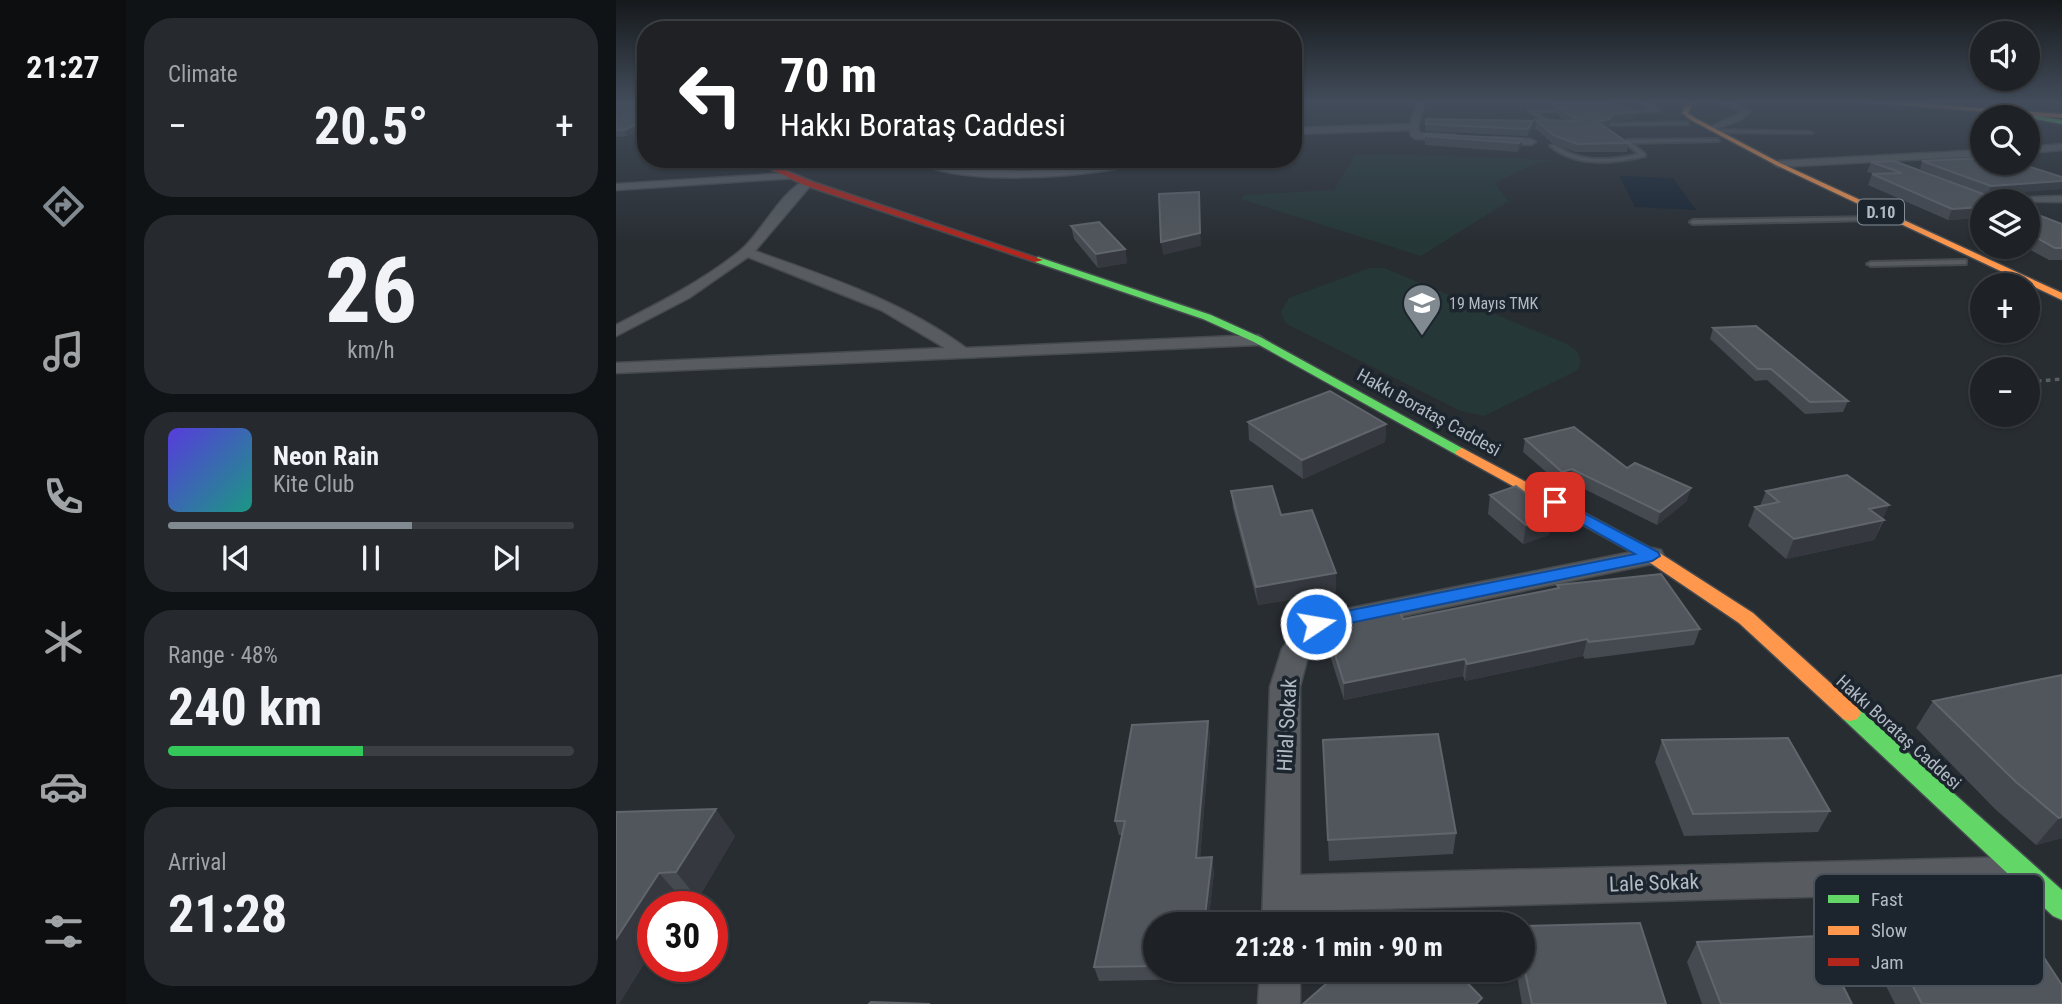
<!DOCTYPE html>
<meta charset="utf-8">
<style>
body{margin:0;font-family:"Roboto Condensed",sans-serif;background:#262a2e;color:#f1f3f6;height:100vh;display:flex;flex-direction:column;font-size:26px;white-space:nowrap}
*{box-sizing:border-box;margin:0}
p{font-size:23px;color:#a1a4a7}
.icon{flex:none;width:38px;height:38px;fill:none;stroke:currentColor;stroke-width:2;stroke-linecap:round;stroke-linejoin:round}
.map{position:relative;flex:1;overflow:hidden}
.sheet{display:flex;flex-direction:column;gap:18px;padding:18px;background:#101315;width:490px}
.sheet>*{flex:none}
.hud{position:absolute;left:21px;top:21px;width:665px;height:147px;border-radius:28px;box-shadow:0 2px 5px #0004,0 0 0 2px #3c3f43;background:#202124;color:#fff;overflow:hidden}
.controls{position:absolute;left:1354px;top:21px;display:grid;gap:14px}
.controls a{display:grid;place-items:center;width:70px;height:70px;border-radius:50%;background:#1e2226;box-shadow:0 2px 5px #0004,0 0 0 2px #3c3f43;font-size:35px}
.speed{position:absolute;left:21px;top:891px;display:flex;gap:14px;font-size:35px;font-weight:700;text-align:center}
.speed>*{display:grid;place-content:center;width:91px;height:91px;border-radius:50%;background:#1e2226;box-shadow:0 2px 5px #0004,0 0 0 2px #3c3f43;line-height:1}
.speed .limit{border:10px solid #d22;background:#fff;color:#111}
.pin{position:absolute;display:grid;place-items:center;width:60px;height:60px;color:#fff;margin:-30px;border-radius:14px;box-shadow:0 4px 10px #0006}
.me{position:absolute;width:77px;margin:-38px;rotate:78deg;stroke-linejoin:round;filter:drop-shadow(0 0 5px #0008)}
.turn{display:flex;align-items:center;gap:24px;height:147px;padding:0 28px;font-size:32px}
.turn .icon{width:91px;height:91px;stroke-width:2.5}
.turn b{display:block;font-size:49px;line-height:60px}
.big{font-size:52px;font-weight:700;line-height:1.1}
.sheet .card{flex:1;display:flex;flex-direction:column;justify-content:center;gap:10px;min-width:0;padding:0 24px;border-radius:28px;background:#262a2e}
.sheet .dial{align-items:center;gap:0}
.dial b{font-size:91px;line-height:1}
.song{display:flex;align-items:center;gap:21px}
.cover{width:84px;height:84px;border-radius:10px;background:linear-gradient(135deg,hsl(250 70% 55%),hsl(170 70% 35%))}
.played{height:7px;border-radius:4px;background:linear-gradient(90deg,#818991 60%,#3c3f43 60%)}
.keys{display:flex;justify-content:space-around;direction:ltr}
.heat{display:flex;justify-content:space-between;align-items:center;font-size:38px;direction:ltr}
.charge{height:10px;border-radius:5px;background:linear-gradient(90deg,#34c759 48%,#3c3f43 0)}
.trip{position:absolute;left:527px;top:912px;width:392px;height:70px;border-radius:35px;background:#1e2226;box-shadow:0 2px 5px #0004,0 0 0 2px #3c3f43;font-weight:700;line-height:70px;text-align:center}
main{display:flex;flex:1;min-height:0}
.tabs{display:flex;flex-direction:column;width:126px;justify-content:space-around;align-items:center;background:#0c0e0f;color:#a1a4a7}
.tabs .icon{width:49px;height:49px}
.tabs .on{color:#818991}
.tabs b{font-size:32px;color:#f1f3f6}
.map>svg:first-child{display:block}
</style>
<main>
<nav class="tabs">
<b>21:27</b>
<svg class="icon on" aria-label="directions" viewBox="0 0 24 24"><path d="M12 3l9 9-9 9-9-9zM9 14v-3h6M13 9l2 2-2 2"/></svg>
<svg class="icon" aria-label="music" viewBox="0 0 24 24"><path d="M9 18V5l10-2v13"/><circle cx="6" cy="18" r="3"/><circle cx="16" cy="16" r="3"/></svg>
<svg class="icon" aria-label="phone" viewBox="0 0 24 24"><path d="M5 4h4l2 5-3 2q2 4 5 5l2-3 5 2v4C11 20 4 13 5 4z"/></svg>
<svg class="icon" aria-label="climate" viewBox="0 0 24 24"><path d="M12 3v18M4 7l16 10M4 17L20 7"/></svg>
<svg class="icon" aria-label="car" viewBox="0 0 24 24"><path d="M5 17H2v-5l4-1 3-4h7l3 4 3 1v5h-3M9 17h6M6 11h13"/><circle cx="7" cy="17" r="2"/><circle cx="17" cy="17" r="2"/></svg>
<svg class="icon" aria-label="filters" viewBox="0 0 24 24"><path d="M4 7h16M4 17h16"/><circle cx="9" cy="7" r="2"/><circle cx="15" cy="17" r="2"/></svg>
</nav>
<section class="sheet">
<div class="card"><p>Climate</p>
<div class="heat"><a>−</a><b class="big">20.5°</b><a>+</a></div>
</div>
<div class="card dial"><b>26</b><p>km/h</p></div>
<div class="card">
<div class="song"><i class="cover"></i><div><b>Neon Rain</b><p>Kite Club</p></div></div>
<div class="played"></div>
<div class="keys"><svg class="icon" aria-label="previous" viewBox="0 0 24 24"><path d="M18 5L8 12l10 7zM5 5v14"/></svg><svg class="icon" aria-label="pause" viewBox="0 0 24 24"><path d="M8 5v14M16 5v14"/></svg><svg class="icon" aria-label="next" viewBox="0 0 24 24"><path d="M6 5l10 7-10 7zM19 5v14"/></svg></div>
</div>
<div class="card"><p>Range · 48%</p><b class="big">240 km</b><div class="charge"></div></div>
<div class="card"><p>Arrival</p><b class="big">21:28</b></div>
</section>
<div class="map">
<svg width="1446" height="1004" viewBox="0 0 1446 1004">
<rect width="100%" height="100%" fill="#282d32"/>
<path fill="#253737" d="M768 154 938 160 917 165 878 183 893 201 805 256 625 199 629 195 718 190 739 155Z
M754 268H768L951 344 962 352 965 361 962 370 868 416 845 411 669 323 665 312 673 298Z"/>
<path fill="#192634" d="M1003 176 1057 178 1080 210 1019 207Z"/>
<g fill="none" stroke-linecap="round" stroke-linejoin="round">
<defs>
<path id="lane" d="M912 110H956L958 111 919 112 936 124 934 126Z
M1006 110H1040L1042 111 1004 112Z
M1070 122 1072 124 994 125 996 124Z
M1098 130 1194 132 1196 133 1100 132Z
M1101 139 1103 141 1016 143 1029 154V156C998 163 961 168 934 146L939 145C964 163 994 161 1023 154L1009 143 1011 140Z
M1258 217 1260 218V220L1077 224 1074 222 1077 220Z
M1347 260H1350V264L1255 266 1251 264 1255 262Z"/>
<path id="street" d="M801 102H809L802 127 804 133 839 135 844 138 842 140 800 139 795 136 794 130 677 134V128L794 124Z
M1025 102H1034L1044 111 1037 113Z
M1103 102H1115L1135 111 1125 120 1094 131V127L1125 112Z
M877 137 915 139 920 142 915 145 874 142V138Z
M1446 144V150L1412 153V147Z
M1367 150V156L1162 167 1157 164 1162 161Z
M166 159 142 165 137 162 141 159Z
M295 159H311L349 167 407 171 466 167 522 159 520 165C468 177 340 188 295 159Z
M175 173 180 176 179 178 0 190V184Z
M191 180 195 181V185L139 251C212 277 286 301 350 348L642 335 650 340 642 345 0 373V363L329 348 265 310 132 257 73 298 0 336V325C43 303 87 281 125 250 146 232 166 189 191 180Z
M1446 196V202L1386 201 1392 198Z
M1036 548 1045 550 1048 556 1045 562 709 632 693 652 684 687V875L1401 857 1414 862 1419 874 1414 886 1401 891 684 911V924H646L654 687 666 649 690 617Z
M644 970H684V1004H642Z"/>
<path id="fast" d="M1400 112 1446 120V124L1398 115Z
M422 257 595 315 646 338 853 452 851 455H841L638 342 587 319 419 262 417 260Z
M1234 705 1241 707 1446 890V920L1437 916 1227 719 1223 713 1227 707Z"/>
<path id="slow" d="M1071 102H1077L1072 113 1079 118 1164 163 1446 293V300L1160 165 1075 120 1066 113Z
M1281 102 1446 114V118L1251 102Z
M846 448 1042 552 1137 613 1241 707 1245 713 1241 719 1234 721 1227 719 1123 623 1030 560 841 455 839 452Z"/>
<path id="jam" d="M134 159H143L194 181 427 260 419 262 188 185Z"/>
</defs>
<use href="#lane" stroke="#454a4f" stroke-width="4"/>
<use href="#street" stroke="#454a4f" stroke-width="3"/>
<use href="#fast" stroke="#454a4f" stroke-width="3"/>
<use href="#slow" stroke="#454a4f" stroke-width="3"/>
<use href="#jam" stroke="#454a4f" stroke-width="3"/>
<path stroke="#595f63" stroke-width="3.5" stroke-dasharray="4.5 4.5" stroke-linecap="butt" d="M1412 382 1446 379
M1365 409 1361 387H1367"/>
<use href="#lane" fill="#585c61" fill-rule="evenodd"/>
<use href="#street" fill="#585c61" fill-rule="evenodd"/>
<use href="#fast" fill="#63d668" fill-rule="evenodd"/>
<use href="#slow" fill="#ff974d" fill-rule="evenodd"/>
<use href="#jam" fill="#b3261e" fill-rule="evenodd"/>
</g>
<path fill="#454950" d="M0 102 26 129 11 136 0 137Z
M933 102H999V107L1019 119 995 122 992 127 989 128 1012 143 1011 152H959L936 143 919 128 920 120 950 121 941 114 942 107H933Z
M810 119 917 121V128L912 136 809 131Z
M809 134 906 139 905 147 902 152 809 145Z
M1306 161 1446 177 1371 195 1304 169Z
M1255 162 1367 201V222L1363 220 1364 218 1332 220 1252 185 1256 174H1258L1251 172Z
M1412 211 1446 224V260H1433L1409 247H1412Z
M455 226 509 249 511 263 482 268 458 239Z
M1097 328 1232 401 1227 412 1189 414 1151 380 1139 381 1094 339Z
M632 422 770 424 769 442 687 479 633 440Z
M909 439 1011 468 1071 501 1041 525 954 482 944 484 907 452Z
M615 491 665 515 720 573V592L642 605 617 508Z
M1150 491 1267 519 1268 520 1258 540 1170 559 1132 526 1139 507 1144 506Z
M874 495 937 515 933 535 907 544 872 514Z
M941 585 1084 629 1078 645 969 659 967 656 849 681 847 676 728 700 710 643V626L787 619 941 589Z
M1446 675V838L1420 845 1379 809 1300 728 1317 701Z
M592 721 594 736 584 858 598 872 592 924H539V970H587L586 979 483 981 478 967 506 835H503L499 821Z
M707 740 840 833 837 854 713 861Z
M1046 740 1214 811 1202 832 1068 836 1039 762Z
M0 812 119 836 82 899 67 900 3 1004Z
M1261 917 1446 1004H1279L1246 938Z
M906 926 1050 1004H906L900 970H906Z
M1081 942 1236 1004H1086L1071 962Z"/>
<path fill="#35393f" d="M1021 112 1019 119 995 122 992 127 980 130 982 122 996 114Z
M917 121V128L912 136V129Z
M24 123H30V129H26L11 136 8 130Z
M906 139 905 147 902 152 903 143Z
M1446 181V189L1371 195 1375 186Z
M583 192 585 246 547 255 545 242Z
M1367 207V212L1364 218 1332 220 1336 209Z
M509 249 511 263 482 268 480 254Z
M770 424 769 442 687 479 686 460Z
M956 469 954 482 944 484 946 472Z
M1075 488 1071 501 1041 525 1044 512Z
M1273 505 1258 540 1170 559 1178 539 1253 509Z
M937 515 933 535 907 544 910 525Z
M720 573V592L642 605 640 587Z
M971 639 967 656 849 681 851 664Z
M849 659 847 676 728 700V683Z
M592 721 594 736 583 872 580 858Z
M100 809 119 836 82 899 60 872Z
M1446 817V838L1420 845 1443 818Z
M596 857 598 872 592 924H588Z
M43 873 67 900 62 906H37V948L3 1004H0V939Z
M584 970H587L586 979Z"/>
<path fill="#51565c" stroke="#60656c" stroke-width="2" d="M0 102H30V123H24L8 130H0Z
M1011 106 1021 112 996 114 994 119 982 122 1012 143 961 144 937 135 920 120 964 121 942 107Z
M810 119 917 121 912 129 810 124Z
M809 134 906 139 903 143 809 136Z
M1367 158V163H1401L1446 177V181L1375 186 1306 161Z
M1278 161 1386 201H1367V207L1336 209 1256 174 1286 173 1255 162Z
M583 192 584 233 545 242 543 194Z
M1412 211 1446 224V248H1439L1412 233Z
M483 222 509 249 480 254 455 226Z
M1140 326 1232 401 1194 402 1155 369H1142L1097 328Z
M714 391 770 424 686 460 632 422Z
M958 427 1011 468 1019 463 1075 488 1044 512 956 469 946 472 909 439Z
M1231 475 1273 505 1253 509 1268 520 1178 539 1139 507 1163 502 1150 491Z
M656 486 665 515 696 510 720 573 640 587 615 491Z
M900 486 937 515 910 525 874 495Z
M1045 574 1084 629 973 642 971 639 851 664 849 659 728 683 710 626 784 613 787 619 943 588 941 585Z
M1446 675V817L1443 818 1400 782 1317 701Z
M592 721 580 858 596 857 588 924H539V966L478 967 509 821H499L516 725Z
M822 734 840 833 712 840 707 740Z
M1172 738 1214 811 1077 814 1046 740Z
M100 809 60 872 43 873 0 939V812Z
M788 914 797 924H777Z
M1261 917H1401L1446 985V1004H1306Z
M1024 923 1050 1004H916L906 958V926Z
M1202 936 1236 1004H1105L1081 942Z
M726 970H839L866 998 860 1004H687Z
M255 1002 314 1004H253Z"/>
<linearGradient id="sky" x2="0" y2="1"><stop stop-color="#16191c"/><stop offset="0.42" stop-color="#424c5a"/><stop offset="1" stop-color="#424c5a" stop-opacity="0"/></linearGradient>
<rect width="1446" height="243" fill="url(#sky)"/>
<path fill="#1a73e8" stroke="#114b97" stroke-width="2" d="M939 498 1042 552 1044 556 1036 561 700 630 693 628 691 624 693 619 700 617 1019 554 934 506 931 502 934 499Z"/>
<defs>
<symbol id="school-pin" viewBox="-11 -11 22 30"><path d="M0 17L-7.5 6A9.5 9.5 0 1 1 7.5 6Z" fill="#818991" stroke="#1c242d"/><path d="M0-5L7-2L0 1L-7-2ZM-4 1L0 2.5L4 1V4Q0 6-4 4Z" fill="#fff"/></symbol>
</defs>
<g fill-rule="evenodd">
<use href="#school-pin" x="784" y="281" width="44" height="60"/>
</g>
<g text-anchor="middle" dominant-baseline="central" stroke-width="7" stroke-linejoin="round" paint-order="stroke">
<rect fill="#1c242d" stroke="#848d97" stroke-width="2" x="1242" y="199.5" width="46" height="25" rx="5"/>
<g font-size="16" font-weight="bold" fill="#b1bac4">
<text x="1265" y="212">D.10</text>
</g>
<g font-size="16" fill="#b1bac4" stroke="#1c242d" text-anchor="start">
<text x="833" y="303">19 Mayıs TMK</text>
</g>
<g font-size="18" fill="#b1bac4" stroke="#1c242d">
<text transform="translate(813 412) rotate(29)">Hakkı Borataş Caddesi</text>
<text transform="translate(1283 732) rotate(42)">Hakkı Borataş Caddesi</text>
</g>
<g font-size="21" fill="#b1bac4" stroke="#1c242d">
<text transform="translate(671 725) rotate(-87)">Hilal Sokak</text>
<text transform="translate(1038 883) rotate(-2)">Lale Sokak</text>
</g>
</g>
<rect x="1198" y="874" width="230" height="112" rx="10" fill="#1c242d" stroke="#49515a" stroke-width="2"/>
<rect x="1212" y="895" width="31" height="8" fill="#63d668"/>
<rect x="1212" y="926" width="31" height="9" fill="#ff974d"/>
<rect x="1212" y="958" width="31" height="8" fill="#b3261e"/>
<g font-size="19" fill="#b1bac4">
<text x="1255" y="906">Fast</text>
<text x="1255" y="937">Slow</text>
<text x="1255" y="969">Jam</text>
</g>
</svg>
<div class="controls">
<a><svg class="icon" aria-label="sound" viewBox="0 0 24 24"><path d="M4 9h4l5-4v14l-5-4H4zM17 9q2 3 0 6"/></svg></a>
<a><svg class="icon" aria-label="search" viewBox="0 0 24 24"><circle cx="10" cy="10" r="6"/><path d="M15 15l6 6"/></svg></a>
<a><svg class="icon" aria-label="layers" viewBox="0 0 24 24"><path d="M12 4l9 5-9 5-9-5zM3 14l9 5 9-5"/></svg></a>
<a>+</a>
<a>−</a>
</div>
<div class="speed"><div class="limit">30</div></div>
<div class="pin" style="left:939px;top:502px;background:#d93025"><svg class="icon" aria-label="arrive" viewBox="0 0 24 24"><path d="M6 21V4h12l-3 4 3 4H6"/></svg></div>
<svg class="me" style="left:700px;top:624px" viewBox="-20 -20 40 40"><circle r="17" fill="#1a73e8" stroke="#fff" stroke-width="3"/><path d="M0-11L8 9 0 5-8 9z" fill="#fff"/></svg>
<div class="trip">21:28 · 1 min · 90 m</div>
<div class="hud">
<div class="turn"><svg class="icon" aria-label="left" viewBox="0 0 24 24"><path d="M17 20v-9H6M10 6l-5 5 5 5"/></svg><div><b>70 m</b>Hakkı Borataş Caddesi</div></div>
</div>
</div>
</main>
